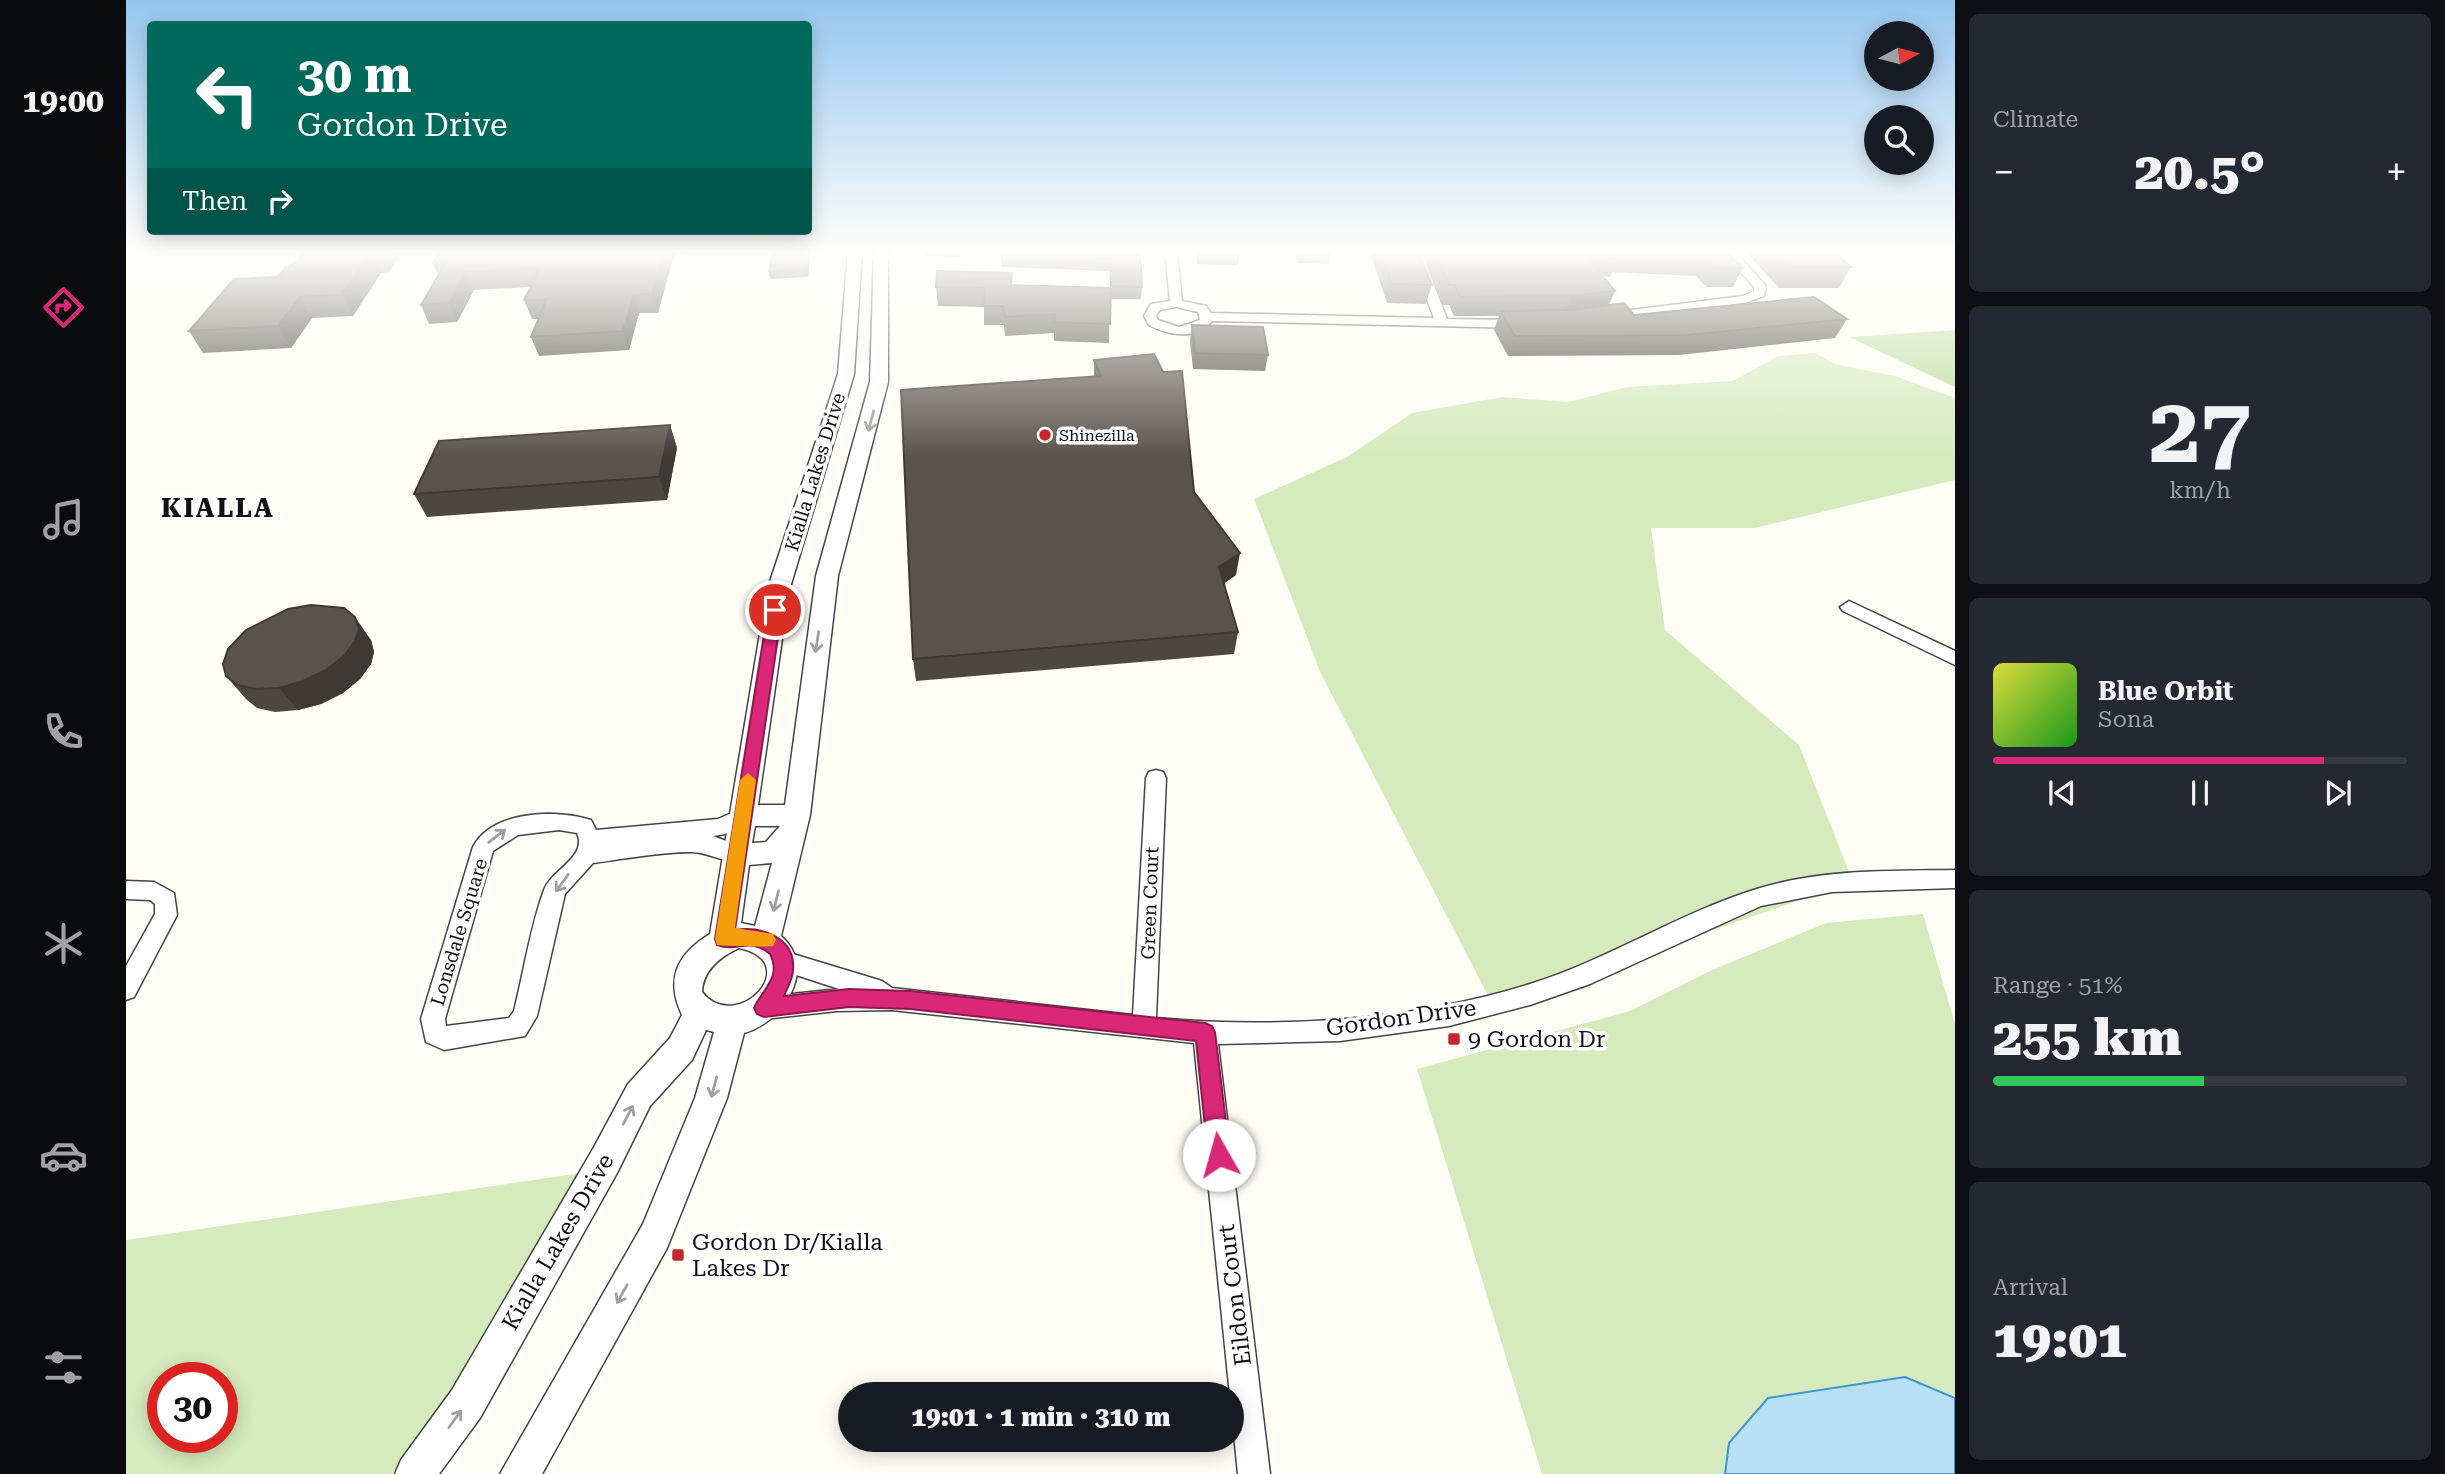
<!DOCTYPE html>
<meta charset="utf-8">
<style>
body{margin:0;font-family:"Roboto Serif",serif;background:#242831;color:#f1f3f6;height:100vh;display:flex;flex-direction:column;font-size:26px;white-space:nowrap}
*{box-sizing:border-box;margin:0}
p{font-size:23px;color:#9ea1a6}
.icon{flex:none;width:38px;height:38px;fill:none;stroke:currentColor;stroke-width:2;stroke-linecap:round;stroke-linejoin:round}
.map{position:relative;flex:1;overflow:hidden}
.sheet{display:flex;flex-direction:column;gap:14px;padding:14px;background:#0d0f14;width:490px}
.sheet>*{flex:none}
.top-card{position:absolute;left:21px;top:21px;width:665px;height:214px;border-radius:7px;box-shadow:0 4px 18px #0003;background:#00695c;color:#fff;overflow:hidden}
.needle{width:46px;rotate:83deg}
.fabs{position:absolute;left:1738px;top:21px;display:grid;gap:14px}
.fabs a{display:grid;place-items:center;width:70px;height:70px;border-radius:50%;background:#171b24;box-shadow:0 4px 18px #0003;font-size:35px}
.speed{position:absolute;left:21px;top:1362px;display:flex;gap:14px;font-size:35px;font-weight:700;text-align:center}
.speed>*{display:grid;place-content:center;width:91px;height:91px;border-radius:50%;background:#171b24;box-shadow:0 4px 18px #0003;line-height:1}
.speed .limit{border:10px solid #d22;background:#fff;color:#111}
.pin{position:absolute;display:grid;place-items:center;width:60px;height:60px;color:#fff;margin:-30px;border:4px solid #fff;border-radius:50%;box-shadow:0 2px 7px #0007}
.me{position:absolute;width:77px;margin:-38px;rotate:353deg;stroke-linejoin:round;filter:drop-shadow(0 0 5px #0008)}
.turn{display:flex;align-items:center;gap:24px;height:147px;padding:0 35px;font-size:32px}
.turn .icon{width:91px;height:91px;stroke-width:2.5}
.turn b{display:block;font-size:49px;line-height:60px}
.then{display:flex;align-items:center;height:66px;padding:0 35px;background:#0003;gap:14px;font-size:26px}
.big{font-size:52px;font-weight:800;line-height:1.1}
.sheet .widget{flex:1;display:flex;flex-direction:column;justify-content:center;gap:10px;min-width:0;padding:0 24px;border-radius:10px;background:#242831}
.sheet .dial{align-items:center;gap:0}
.dial b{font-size:91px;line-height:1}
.song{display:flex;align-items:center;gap:21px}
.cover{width:84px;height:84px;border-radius:10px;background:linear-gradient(135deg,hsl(60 70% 55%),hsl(120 70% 35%))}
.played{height:7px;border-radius:4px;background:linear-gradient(90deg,#db2777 80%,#363941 80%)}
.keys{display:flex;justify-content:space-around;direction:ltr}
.heat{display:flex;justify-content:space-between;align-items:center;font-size:38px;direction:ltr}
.charge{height:10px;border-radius:5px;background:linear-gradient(90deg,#34c759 51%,#363941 0)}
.trip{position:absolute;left:712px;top:1382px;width:406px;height:70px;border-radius:35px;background:#171b24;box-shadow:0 4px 18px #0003;font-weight:800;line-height:70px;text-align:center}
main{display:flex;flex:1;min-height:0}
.tab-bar{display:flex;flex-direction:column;width:126px;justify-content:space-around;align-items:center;background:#090b0e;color:#9ea1a6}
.tab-bar .icon{width:49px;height:49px}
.tab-bar .selected{color:#db2777}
.tab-bar b{font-size:32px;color:#f1f3f6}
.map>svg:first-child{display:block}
</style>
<main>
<nav class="tab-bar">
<b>19:00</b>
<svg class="icon selected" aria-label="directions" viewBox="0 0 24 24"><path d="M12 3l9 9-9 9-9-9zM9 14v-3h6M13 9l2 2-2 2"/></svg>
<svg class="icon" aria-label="music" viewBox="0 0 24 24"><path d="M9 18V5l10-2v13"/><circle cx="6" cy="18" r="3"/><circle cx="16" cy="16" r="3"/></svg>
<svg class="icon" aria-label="phone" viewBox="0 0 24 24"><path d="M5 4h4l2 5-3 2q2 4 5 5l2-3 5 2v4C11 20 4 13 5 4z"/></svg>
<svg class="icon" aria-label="climate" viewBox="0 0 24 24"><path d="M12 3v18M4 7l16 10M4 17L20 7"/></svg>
<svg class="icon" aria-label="car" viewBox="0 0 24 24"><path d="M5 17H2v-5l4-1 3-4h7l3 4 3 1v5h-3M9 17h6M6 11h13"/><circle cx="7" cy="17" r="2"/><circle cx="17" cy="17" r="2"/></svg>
<svg class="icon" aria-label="filters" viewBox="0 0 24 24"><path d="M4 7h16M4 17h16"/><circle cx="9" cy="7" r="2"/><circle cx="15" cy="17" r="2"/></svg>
</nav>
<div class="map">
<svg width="1829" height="1474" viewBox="0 0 1829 1474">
<rect width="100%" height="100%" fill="#fffdf5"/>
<path fill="#d5ebbd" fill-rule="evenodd" d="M1689 353 1709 364 1769 376 1829 398V480L1629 528H1525L1539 630 1673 745 1727 882 1367 1005 1195 674 1128 499 1221 457 1286 413 1376 397 1442 402 1501 387 1607 381 1652 356Z
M1797 914 1829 1024V1474H1416L1291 1069 1504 1011 1586 970 1700 923Z
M462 1172 360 1343 266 1474H0V1240ZM37 1377H96V1437H37Z"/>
<path fill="#b9dc9c" d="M1829 330V387L1723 337Z"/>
<path fill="#b9e0f7" stroke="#3f96cf" stroke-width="2" d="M1779 1377 1829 1398V1474H1599L1603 1443 1642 1398Z"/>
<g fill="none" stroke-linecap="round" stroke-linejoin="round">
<defs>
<path id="minor" d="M1039 252H1051L1056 301 1080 306 1085 313 1308 318 1283 252H1295L1321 319 1395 320 1401 324 1395 328 1086 321C1071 341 1041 335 1023 325L1018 316 1025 304 1044 301ZM1050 307 1072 312 1074 320 1053 327 1032 320 1030 316 1034 310Z
M1597 252H1609L1640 286 1638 296 1619 303 1481 321 1475 317 1481 313 1617 296 1628 291V287Z
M1723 601 1829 651V665L1717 611 1714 607Z
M1030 770 1037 772 1040 778 1030 1018C1154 1029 1285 1021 1404 984 1484 959 1554 912 1634 888 1697 869 1764 871 1829 870V888L1706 892 1635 906 1464 984 1404 1005 1323 1026 1214 1041 1092 1044 1144 1474H1112L1068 1043 766 1010 711 1011 638 1019 630 1016 626 1008 630 1000 638 997 713 989 649 968 646 961 649 954 657 951 756 981 766 988 1007 1015 1020 778 1023 772Z
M617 808 624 810 627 816C621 828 600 835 587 836L618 848 622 854 618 860C603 866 583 852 566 852 533 852 499 859 467 863L439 894 411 1016 399 1036 318 1050 300 1042 295 1019 347 847C366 810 432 809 465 820L470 830 592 819ZM433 830 451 833C462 857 425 870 418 890 404 928 398 971 388 1011L383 1018 320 1026 319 1019 367 851 392 835Z
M0 881 28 882 48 893 51 915 8 997 0 1000V966L29 914V904L24 900 0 899Z"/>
<path id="tertiary" d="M722 252H736L728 374 663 591 632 805H659L690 576 744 382 748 252H762V382L712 576 684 815 655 936C692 968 658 1022 618 1033L601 1098 541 1248 416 1474H374L517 1224 569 1098 588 1032 580 1030 566 1060 524 1106 491 1173 354 1418 313 1474H269L275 1460 326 1390 467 1149 502 1084 544 1038 556 1015C539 979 551 954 584 934L641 591 712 374ZM629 826H654L640 842 626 843ZM646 863 629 926 615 923 623 865ZM613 948C680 962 611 1036 576 992 577 970 594 957 613 948Z"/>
</defs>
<use href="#minor" stroke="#444" stroke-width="3"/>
<use href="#tertiary" stroke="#444" stroke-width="3"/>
<use href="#minor" fill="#fff" fill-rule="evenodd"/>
<use href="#tertiary" fill="#fff" fill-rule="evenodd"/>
</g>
<path fill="#4d4742" d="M179 252H276L263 272 255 273 227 316 186 318 165 348 77 353 63 331 151 277 169 263Z
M313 252H596L548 254 532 313H513L503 350 413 356 405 337 413 319H406L398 300 405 287 348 290 331 322 303 324 295 305 312 275 307 263Z
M646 252H684L682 277 644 279 643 271Z
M799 252H836L834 257 799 256Z
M1014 252 1016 287 1015 299H984V297L983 343 928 341V333L879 336 878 325H858V307L812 306 810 287 887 285 984 288V271L875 267V254Z
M1071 252H1114L1112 265 1071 264Z
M1168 252H1204V253L1202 264 1171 263Z
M1244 252H1293L1306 285 1300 304 1261 303Z
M1296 252H1601L1617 268 1607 287H1580L1570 276 1486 272 1484 277 1477 276 1489 291 1483 305 1508 315 1721 319 1709 338 1553 355 1382 356 1368 330 1373 316H1328L1323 305H1317Z
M1620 252H1709L1725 267 1713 288H1653Z
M1066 325 1142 355 1139 371 1067 369 1064 341Z
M968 360 1037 372 1068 492 1110 575 1098 583 1112 632 1108 654 790 681 787 659 968 377Z
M544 425 551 448 541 500 301 517 288 494Z
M245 640 248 652 245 664 234 679 217 693 195 704 172 710 149 712 131 708 120 699 100 676Z"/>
<path fill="#3f3936" d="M245 252 255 273 227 316 216 295Z
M253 252H276L263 272Z
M539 252H548V254L532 313 526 294Z
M682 252H684L682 277 681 269Z
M340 272 348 290 331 322 323 303Z
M1489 291 1480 310 1438 315 1446 296Z
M508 295 513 313 503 350 497 331Z
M174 297 186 318 165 348 152 326Z
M544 425 551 448 541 500 533 477Z
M1114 553 1110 575 1089 590 1093 567Z
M229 617 245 640 248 652 245 664 234 679 217 693 195 704 172 710 153 688Z"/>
<path fill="#5a524d" stroke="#3f3936" stroke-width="2" d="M179 252H250H245L216 295 174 297 152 326 63 331 108 279 151 277 160 267 169 263Z
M313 252H539L526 294 508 295 497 331 405 337 421 299 398 300 414 268 340 272 323 303 295 305 320 262 307 263Z
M646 252H682L681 269 643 271Z
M876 252H1014L1016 287 985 286 984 258 875 254Z
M1173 252H1204V253H1173Z
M1255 252H1293L1306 285 1266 284Z
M1309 252H1601L1617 268H1589L1579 257 1489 253 1492 258 1461 257 1489 291 1446 296 1334 297 1329 285H1323Z
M1650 252H1709L1725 267H1665Z
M811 271 886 273 885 285 985 288 984 324 928 322 929 314 879 317 877 306H858L859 288 810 287Z
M1688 297 1721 319 1562 335 1389 336 1374 311 1446 310 1498 303 1508 315Z
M1066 325 1137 327 1142 355 1069 353Z
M1028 354 1037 372 1056 371 1068 492 1114 553 1093 567 1112 632 787 659 775 390 975 376 968 360Z
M544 425 533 477 288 494 313 441Z
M185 605 218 608 229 617 233 629 229 641 218 656 200 670 177 681 153 688 130 689 111 685 100 676 97 664 102 649 120 630 162 609Z"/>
<defs><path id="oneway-shaft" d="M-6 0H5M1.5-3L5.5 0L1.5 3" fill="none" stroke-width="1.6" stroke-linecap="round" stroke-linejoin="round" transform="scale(1.75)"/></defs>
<g stroke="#a0a0a0">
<use href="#oneway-shaft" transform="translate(745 421) rotate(105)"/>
<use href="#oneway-shaft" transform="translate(691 642) rotate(99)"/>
<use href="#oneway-shaft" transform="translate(371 836) rotate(-38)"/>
<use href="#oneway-shaft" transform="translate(436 883) rotate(126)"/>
<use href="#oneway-shaft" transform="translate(650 901) rotate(104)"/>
<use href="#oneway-shaft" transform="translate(588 1087) rotate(105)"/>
<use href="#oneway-shaft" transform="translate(502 1115) rotate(-63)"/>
<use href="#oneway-shaft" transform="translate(496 1294) rotate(119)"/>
<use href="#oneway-shaft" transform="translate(329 1419) rotate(-54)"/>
</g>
<linearGradient id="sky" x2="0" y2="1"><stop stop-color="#95c6ee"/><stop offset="0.55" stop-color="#fffefa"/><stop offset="1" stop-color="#fffefa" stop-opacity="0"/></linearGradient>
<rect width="1829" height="458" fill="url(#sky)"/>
<path fill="#db2777" stroke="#8e194d" stroke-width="2" d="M649 605 656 610 609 930C635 926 670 937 667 970 667 979 661 988 658 996L723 989 784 991 1079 1023 1086 1026 1089 1032 1104 1155 1101 1162 1093 1166 1085 1162 1082 1155 1070 1041 784 1009 723 1007 638 1017 631 1014 628 1008C636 989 656 978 644 954 622 936 613 953 591 945L589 939 642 610Z"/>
<path fill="#f59e0b" d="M622 773 630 780 609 928 647 934 650 940 647 946C643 947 594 946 591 945L589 939 614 780Z"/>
<g fill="#c4262e" stroke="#fff" stroke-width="2.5">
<circle cx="919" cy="435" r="7"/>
<rect x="1321" y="1032" width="14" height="14" rx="3.5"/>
<rect x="545" y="1248" width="14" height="14" rx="3.5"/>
</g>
<g text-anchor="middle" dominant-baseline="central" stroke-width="7" stroke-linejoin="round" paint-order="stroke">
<g font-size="16" fill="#111" stroke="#fff" text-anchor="start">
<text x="933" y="435">Shinezilla</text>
</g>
<g font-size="19" fill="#111" stroke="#fff">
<text transform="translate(689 472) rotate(-73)">Kialla Lakes Drive</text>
<text transform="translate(1024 903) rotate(-88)">Green Court</text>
<text transform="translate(333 932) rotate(-73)">Lonsdale Square</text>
</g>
<g font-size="23" fill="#111" stroke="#fff">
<text transform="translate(1275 1018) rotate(-8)">Gordon Drive</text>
<text transform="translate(432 1242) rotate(-60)">Kialla Lakes Drive</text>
<text transform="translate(1109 1295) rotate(-97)">Eildon Court</text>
</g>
<g font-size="23" fill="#111" stroke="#fff" text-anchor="start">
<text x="1342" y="1039">9 Gordon Dr</text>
<text x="566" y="1242">Gordon Dr/Kialla<tspan x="566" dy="26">Lakes Dr</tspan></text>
</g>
<g font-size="26" font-weight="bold" letter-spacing="2" fill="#111" stroke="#fff">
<text x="92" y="508">KIALLA</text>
</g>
</g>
</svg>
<div class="fabs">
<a><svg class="needle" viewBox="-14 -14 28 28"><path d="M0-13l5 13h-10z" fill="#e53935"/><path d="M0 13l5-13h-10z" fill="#9ea1a6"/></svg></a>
<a><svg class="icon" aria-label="search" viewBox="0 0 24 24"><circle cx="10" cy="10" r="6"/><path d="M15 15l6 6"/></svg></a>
</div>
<div class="speed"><div class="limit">30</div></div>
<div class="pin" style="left:649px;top:610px;background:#d93025"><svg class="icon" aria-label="arrive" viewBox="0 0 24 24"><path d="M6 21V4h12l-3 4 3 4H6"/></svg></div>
<svg class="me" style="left:1093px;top:1155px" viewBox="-20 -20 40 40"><circle r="19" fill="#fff"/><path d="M0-13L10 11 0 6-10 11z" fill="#db2777"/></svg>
<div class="trip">19:01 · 1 min · 310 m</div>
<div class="top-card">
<div class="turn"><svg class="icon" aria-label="left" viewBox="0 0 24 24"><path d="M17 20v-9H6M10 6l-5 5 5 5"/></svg><div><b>30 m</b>Gordon Drive</div></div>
<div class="then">Then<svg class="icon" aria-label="right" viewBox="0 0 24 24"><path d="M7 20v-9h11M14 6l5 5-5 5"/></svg></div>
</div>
</div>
<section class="sheet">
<div class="widget"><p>Climate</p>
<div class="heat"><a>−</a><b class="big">20.5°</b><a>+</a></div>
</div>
<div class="widget dial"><b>27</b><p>km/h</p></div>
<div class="widget">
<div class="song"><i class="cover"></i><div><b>Blue Orbit</b><p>Sona</p></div></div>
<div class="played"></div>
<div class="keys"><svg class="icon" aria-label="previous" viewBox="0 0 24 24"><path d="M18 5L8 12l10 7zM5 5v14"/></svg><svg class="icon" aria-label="pause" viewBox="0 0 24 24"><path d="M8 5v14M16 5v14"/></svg><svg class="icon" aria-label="next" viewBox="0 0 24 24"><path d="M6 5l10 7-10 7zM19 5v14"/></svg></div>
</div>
<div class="widget"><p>Range · 51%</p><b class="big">255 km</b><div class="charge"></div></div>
<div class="widget"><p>Arrival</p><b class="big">19:01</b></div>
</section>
</main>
